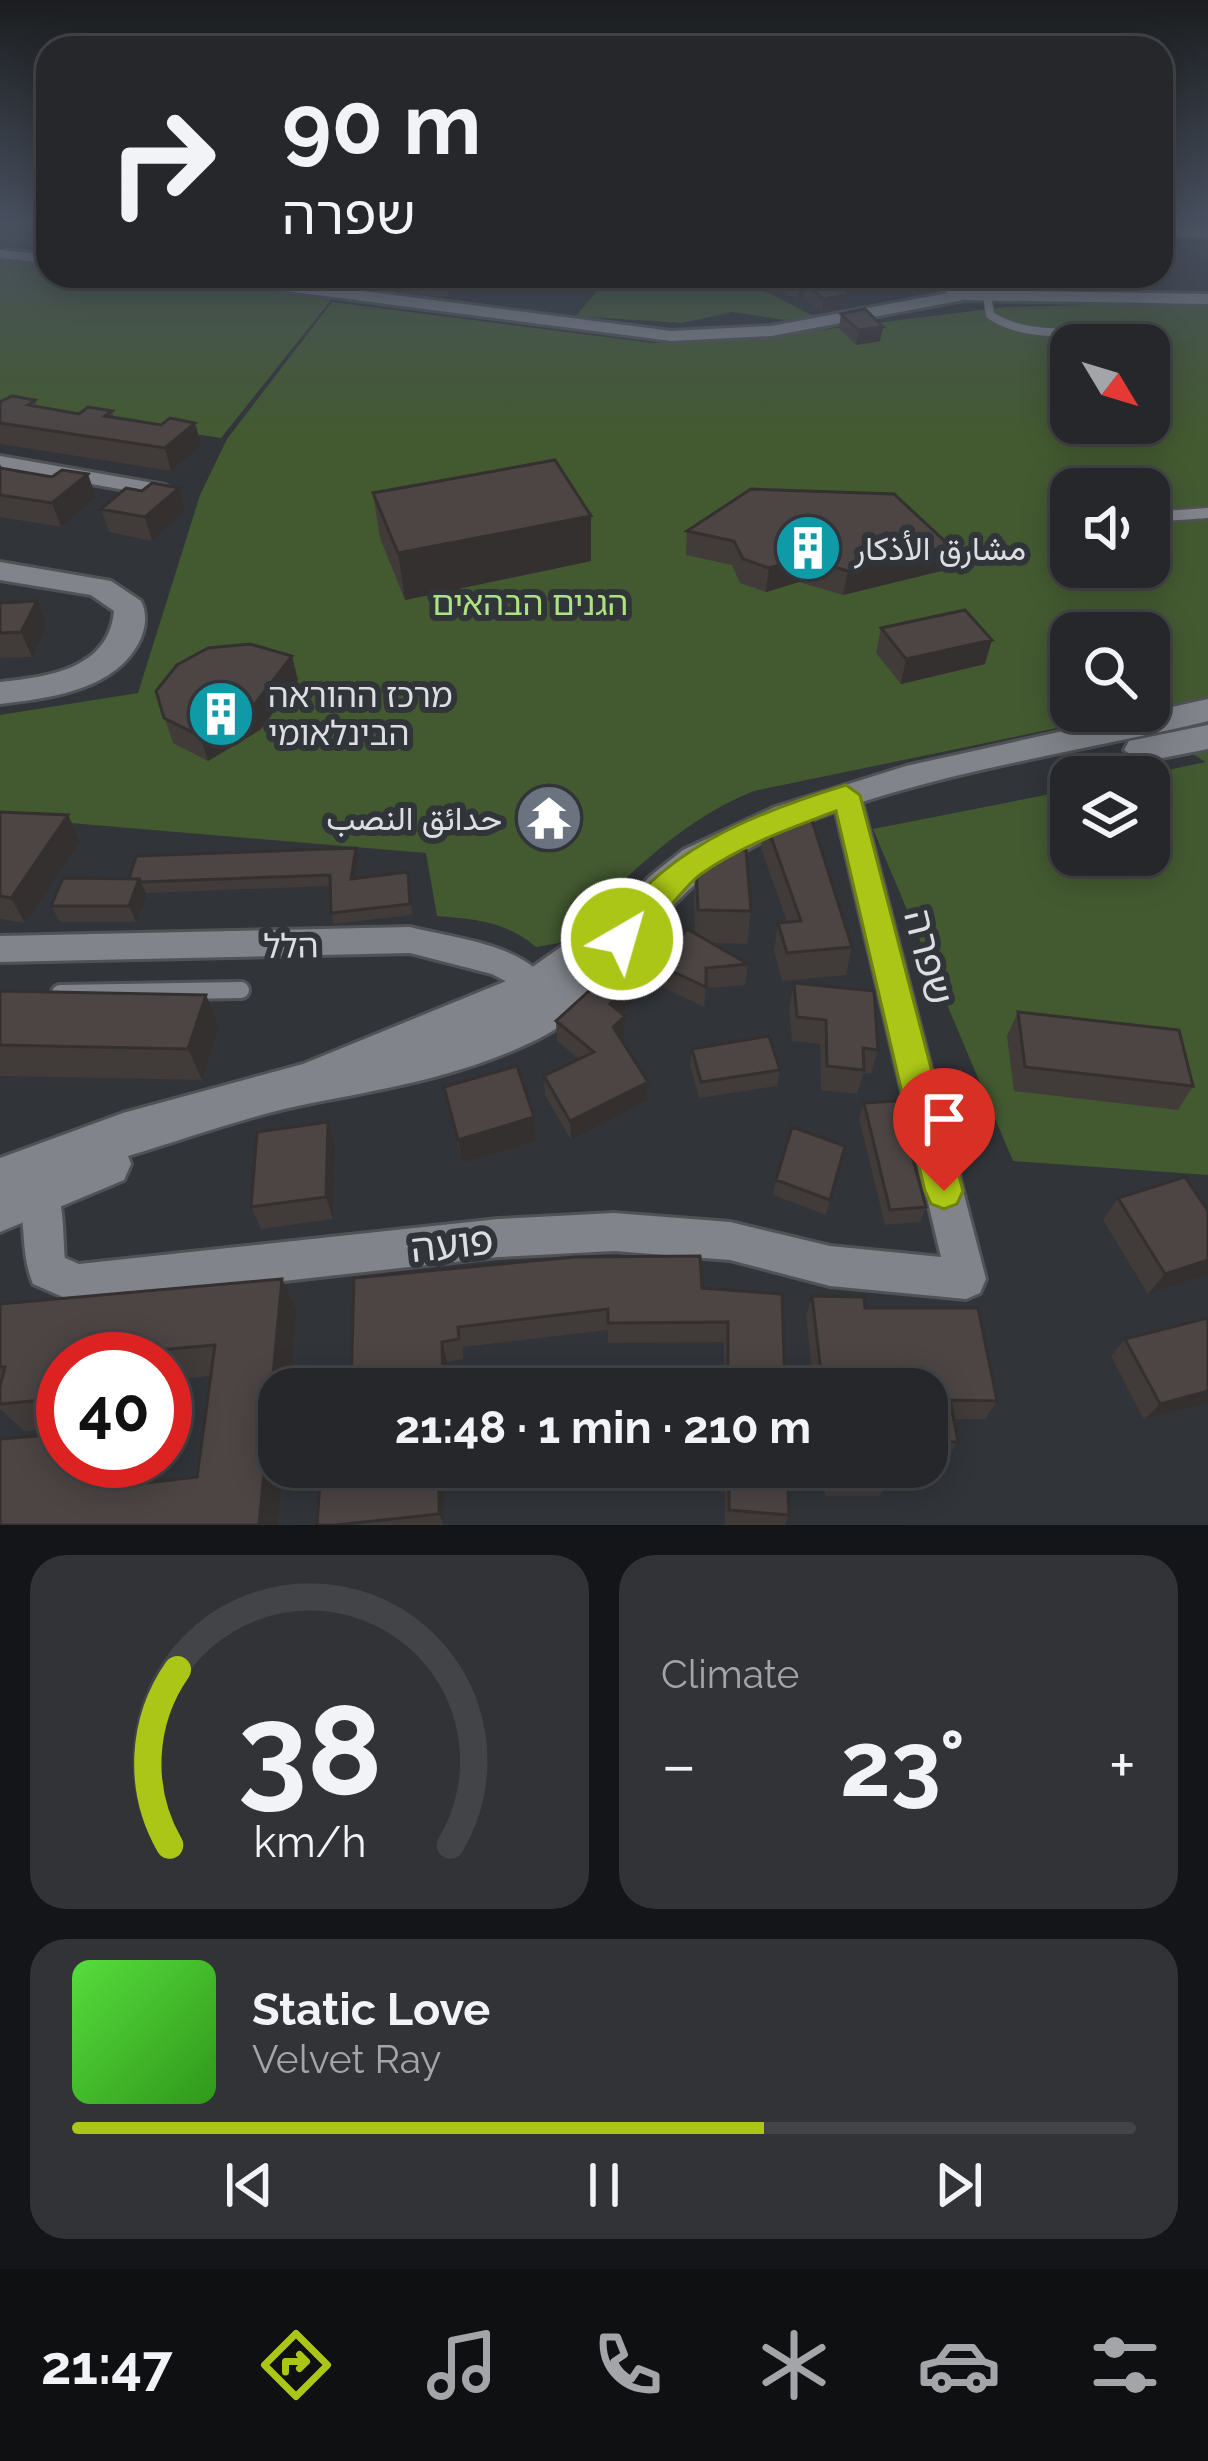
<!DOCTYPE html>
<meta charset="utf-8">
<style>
body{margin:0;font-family:Raleway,Vazirmatn,"Noto Sans Hebrew",sans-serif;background:#313337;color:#f1f3f6;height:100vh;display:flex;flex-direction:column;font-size:45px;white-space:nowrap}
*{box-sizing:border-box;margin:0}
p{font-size:39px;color:#a3a5a9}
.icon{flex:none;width:66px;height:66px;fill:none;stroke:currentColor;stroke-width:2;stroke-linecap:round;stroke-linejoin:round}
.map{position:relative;height:1525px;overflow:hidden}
.panel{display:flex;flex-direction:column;gap:30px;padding:30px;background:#141518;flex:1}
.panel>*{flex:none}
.guide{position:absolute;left:36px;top:36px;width:1137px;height:252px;border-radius:36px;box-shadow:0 6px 30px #0003,0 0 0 3px #424447;background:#25272b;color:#f1f3f6;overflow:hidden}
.needle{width:78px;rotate:128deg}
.fabs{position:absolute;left:1050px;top:324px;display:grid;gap:24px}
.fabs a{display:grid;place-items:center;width:120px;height:120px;border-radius:24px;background:#25272b;box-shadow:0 6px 30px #0003,0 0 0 3px #424447;font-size:60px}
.speed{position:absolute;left:36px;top:1332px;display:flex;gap:24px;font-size:60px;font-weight:700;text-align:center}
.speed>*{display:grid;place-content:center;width:156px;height:156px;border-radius:50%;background:#25272b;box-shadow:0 6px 30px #0003,0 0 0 3px #424447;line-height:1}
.speed .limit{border:18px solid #d22;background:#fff;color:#111}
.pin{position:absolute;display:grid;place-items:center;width:102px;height:102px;color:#fff;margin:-123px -51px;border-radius:50% 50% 50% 0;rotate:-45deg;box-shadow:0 0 12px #0007}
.pin .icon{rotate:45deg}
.me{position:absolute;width:132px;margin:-66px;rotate:38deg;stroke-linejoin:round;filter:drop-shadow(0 0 9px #0008)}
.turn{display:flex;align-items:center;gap:42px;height:252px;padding:0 48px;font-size:54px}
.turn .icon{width:156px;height:156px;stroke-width:2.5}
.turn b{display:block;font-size:84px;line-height:102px}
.big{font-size:90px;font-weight:700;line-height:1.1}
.panel .card{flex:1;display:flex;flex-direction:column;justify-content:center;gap:18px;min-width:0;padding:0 42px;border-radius:36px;background:#313337}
.panel .dial{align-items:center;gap:0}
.dial svg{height:312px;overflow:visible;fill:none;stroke:#424447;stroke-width:7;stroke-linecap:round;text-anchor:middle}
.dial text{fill:#f1f3f6;stroke:none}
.song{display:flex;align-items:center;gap:36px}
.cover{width:144px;height:144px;border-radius:18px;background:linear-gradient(135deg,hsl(110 70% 55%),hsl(110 70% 35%))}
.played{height:12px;border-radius:6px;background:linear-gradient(90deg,#abc616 65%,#424447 65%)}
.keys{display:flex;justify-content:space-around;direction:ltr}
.heat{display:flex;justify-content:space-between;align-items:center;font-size:66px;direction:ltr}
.panel .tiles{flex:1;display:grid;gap:30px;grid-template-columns:1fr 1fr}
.card:last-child{grid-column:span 2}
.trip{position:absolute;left:258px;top:1368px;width:690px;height:120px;border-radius:36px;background:#25272b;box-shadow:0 6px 30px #0003,0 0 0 3px #424447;font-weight:700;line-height:120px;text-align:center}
.dock{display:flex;height:192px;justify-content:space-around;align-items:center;background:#0f1011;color:#a3a5a9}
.dock .icon{width:84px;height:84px}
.dock .selected{color:#abc616}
.dock b{font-size:54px;color:#f1f3f6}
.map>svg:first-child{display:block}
</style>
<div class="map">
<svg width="1208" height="1525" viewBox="0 0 1208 1525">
<rect width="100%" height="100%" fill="#313439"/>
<path fill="#435a31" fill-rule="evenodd" d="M0 261 48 266V276H153L331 300 221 438 0 404Z
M738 277 813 316 785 320 732 312 682 323 576 316 604 283Z
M332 302 653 343 755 338 1005 307 1208 302V1175L1013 1161 873 829 1071 790V855H1149V777H1134L1206 762 1125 714 754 791C674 823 621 884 559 943L536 947C506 921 474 919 437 916L426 853 0 817V715L138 693 200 495 227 439ZM1071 345H1149V423H1071ZM1071 489H1149V567H1071ZM1071 633H1149V711H1071Z"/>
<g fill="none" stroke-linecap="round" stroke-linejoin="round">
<path stroke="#4b4e52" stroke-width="16" stroke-dasharray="16 8" stroke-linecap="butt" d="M200 276 263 283"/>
<defs>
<path id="lane-far2" d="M987 294 990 315C1026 339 1067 329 1107 336L1113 345
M1062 379 1071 370"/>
<path id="lane-far1" d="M1060 381 1065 376
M1149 517 1208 513"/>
<path id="lane" d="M60 993 241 990"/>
<path id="street" d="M0 250 48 255V263L0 258Z
M919 276H939L967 290 1208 294V304L964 300 771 336 671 341 263 288 255 283 263 278 671 331 771 326 948 293Z
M0 456 165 485 175 491 165 497 0 468Z
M846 785 860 795 986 1279 980 1293 966 1299 830 1286 730 1260 614 1251 498 1257 79 1304 33 1284C19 1251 28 1213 13 1180L19 1168 32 1162C67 1176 62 1226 65 1258L79 1264 498 1219 614 1213 730 1222 830 1246 941 1257 832 795Z
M410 927C460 940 543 945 558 1004L554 1014 542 1018 530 1014 513 985 492 974 410 953 0 962V936Z"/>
<path id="secondary" d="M1161 224 1208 225V237L1161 236Z
M0 562 111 581 141 601C147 613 146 625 141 638 118 690 50 698 0 704V682C48 677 109 669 114 611L91 595 0 580Z
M1208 699V721C1060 757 848 783 721 865 644 914 625 995 538 1039 466 1075 390 1088 312 1103 250 1115 188 1138 128 1156L131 1164 124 1180 0 1232V1158L123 1113 303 1064 521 975 595 923 613 920 648 878 683 850 775 807 906 766Z
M1208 725V749L1142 762 1124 750 1129 741Z"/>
</defs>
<use href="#lane-far2" stroke="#505256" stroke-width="10"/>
<use href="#lane-far1" stroke="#505256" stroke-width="15"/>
<use href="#lane" stroke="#505256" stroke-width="22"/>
<use href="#street" stroke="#505256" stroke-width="6"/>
<use href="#secondary" stroke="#505256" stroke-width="6"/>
<use href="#lane-far2" stroke="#81858b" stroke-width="8"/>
<use href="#lane-far1" stroke="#81858b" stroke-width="10"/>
<use href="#lane" stroke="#81858b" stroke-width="16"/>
<use href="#street" fill="#81858b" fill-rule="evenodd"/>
<use href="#secondary" fill="#81858b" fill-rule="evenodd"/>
</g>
<path fill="#413b3a" d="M0 223H48V244L10 242 0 250Z
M404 276H455L456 293 448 298 406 292Z
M753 276H831L847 307 822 312 803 298 797 300Z
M971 276H1039L988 286Z
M1052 276H1130L1073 287Z
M841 314 880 341 856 345 839 328Z
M35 400 37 407 79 414 112 411 114 418 161 425 195 423 201 445 171 471 0 444V402Z
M0 464 2 468 96 497 61 527 0 517Z
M179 488 185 511 152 541 109 532 101 509 142 491Z
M373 493 591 561 405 600 380 538Z
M687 531 950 546 945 570 843 595 799 582 766 592 740 583 732 565 686 555Z
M0 603 47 626 32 657 0 658Z
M881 628 985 664 901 684 876 653Z
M298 680 260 730 208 761 173 743 156 691Z
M0 812 68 815 80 841 25 923 0 919Z
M765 820 852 947 846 975 782 981 774 951 778 923 787 922 761 848Z
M356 848 358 859 356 879 410 883 412 915 334 924 331 913 330 886 146 893 136 922H60L51 906 129 879Z
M696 859 751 911 747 944 712 943 748 964 745 985 706 988 704 1007 653 983 621 1013 625 1016 624 1036 621 1040 648 1082 647 1101 571 1140 545 1095 544 1076 579 1059 557 1041 556 1021 629 955V946L682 935 695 934 694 892Z
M794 983 878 1050 871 1074 864 1073 857 1094 821 1090 820 1044 792 1041 789 1008Z
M0 991 206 995 219 1027 202 1080 0 1076Z
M1018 1012 1193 1086 1178 1110 1014 1091 1007 1036Z
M692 1049 780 1070 777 1086 699 1098 690 1065Z
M444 1087 534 1117 536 1141 462 1163Z
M864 1103 926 1207 920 1222 885 1225 859 1119Z
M335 1146 333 1219 261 1229 251 1207Z
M845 1146 826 1215 773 1195 776 1180Z
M1118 1198 1208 1211V1275L1148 1294 1103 1220Z
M354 1278 702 1288 785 1389H724V1342L608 1343V1330L463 1347V1359L447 1362V1389H351Z
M812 1296 865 1308 997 1401 985 1419H953L958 1442 946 1459H927V1389H814L806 1316Z
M0 1304 296 1310 279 1467H283L278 1525 156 1481 197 1477 210 1376 170 1380 165 1415V1359H63V1428L24 1431 0 1409Z
M1125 1339 1208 1403 1144 1420 1111 1356Z
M321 1467H501L445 1472 444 1525H317Z
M725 1467H787L789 1515 785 1525H725Z
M822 1467H888L890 1480 880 1496H825Z"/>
<path fill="#353030" d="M4 224 10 242 0 250V227Z
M452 276H455L456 293 448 298 447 279Z
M991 276H1039L988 286Z
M1076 276H1130L1073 287Z
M805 285 803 298 797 300 799 287Z
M849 294 847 307 822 312 824 299Z
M883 327 880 341 856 345 858 330Z
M195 423 201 445 171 471 165 448Z
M88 474 96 497 61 527 52 503Z
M179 488 185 511 152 541 145 517Z
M591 516V561L405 600 398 553Z
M950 546 945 570 843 595 848 571Z
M803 558 799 582 766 592 769 568Z
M37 601 47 626 32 657 21 632Z
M992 640 985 664 901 684 906 659Z
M292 656 298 680 260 730 208 761 200 736Z
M68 815 80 841 25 923 11 898Z
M356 848 358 859 354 890 351 879Z
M139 879 147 895 136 922 129 906Z
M654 963 653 983 609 1024 610 1004Z
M206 995 219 1027 202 1080 188 1049Z
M625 1016 624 1036 613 1047V1027Z
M648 1082 647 1101 571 1140 570 1121Z
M534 1117 536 1141 462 1163 458 1140Z
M328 1122 335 1146 333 1219 326 1197Z
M1208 1260V1275L1148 1294 1165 1274Z
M282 1279 296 1310 290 1389H279V1467H283L278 1525H259Z
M442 1342 447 1362V1389H444L443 1385Z
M165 1373 170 1380 165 1415Z
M1208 1391V1403L1144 1420 1160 1404Z
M132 1461H158L152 1509 128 1485Z
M439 1467H443L445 1472 444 1525 439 1514Z"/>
<path fill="#4c4544" stroke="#353030" stroke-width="3" d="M0 223H48V227L4 224 0 227Z
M422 276H452L447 279Z
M778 276H831L849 294 824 299 805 285 799 287Z
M865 309 883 327 858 330 841 314Z
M12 396 35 400 28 405 79 414 88 407 112 411 105 416 161 425 170 418 195 423 165 448 0 423V402Z
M555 460 591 516 398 553 373 493Z
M0 468 52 477 62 470 88 474 52 503 0 495Z
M152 483 179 488 145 517 101 509 126 488 142 491Z
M751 489 894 494 950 546 848 571 803 558 769 568 743 559 734 541 687 531Z
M37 601 21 632 0 633V603Z
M965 610 992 640 906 659 881 628Z
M250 644 292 656 254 705 200 736 164 718 156 691 177 665 208 648Z
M809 811 852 947 787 953 778 923 801 921 765 820Z
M0 812 68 815 11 898 0 896Z
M356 848 351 879 408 872 410 904 331 913 330 875 141 882 139 879H129L136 856Z
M708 850H746L751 911 698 910 696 859Z
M63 878 139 879 129 906H51Z
M657 919 682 935 687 929 748 964 706 968V987L654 963 610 1004 625 1016 613 1027 648 1082 570 1121 544 1076 594 1052 556 1021 634 950 629 946Z
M794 983 874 991 878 1050 863 1048 864 1070 827 1066 826 1020 797 1017Z
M0 991 206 995 188 1049 0 1045Z
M1018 1012 1179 1030 1193 1086 1025 1067Z
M769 1036 780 1070 701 1082 692 1049Z
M517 1066 534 1117 458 1140 444 1087Z
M897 1101 926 1207 890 1210 864 1103Z
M328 1122 326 1197 251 1207 257 1132Z
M792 1127 845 1146 830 1200 776 1180Z
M1185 1177 1208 1211V1260L1165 1274 1118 1198Z
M700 1256 702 1288 782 1294 785 1389H728V1322L608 1323V1309L458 1327 459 1339 442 1342 443 1385 418 1389H351L354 1278 575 1257Z
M282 1279 259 1525H0V1439L63 1434V1461H132L128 1485 197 1477 215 1345 149 1351 148 1359H63V1398L0 1404V1386L5 1367H0V1304Z
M812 1296 864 1297 865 1308H978L997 1401 950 1400 958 1442H927V1389H823Z
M1208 1318V1391L1160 1404 1125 1339Z
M586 1373 587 1389H472V1384Z
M321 1467H439V1514L336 1525H317Z
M729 1467H787L789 1515 729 1510Z
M831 1467H888L890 1480 833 1479Z"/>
<linearGradient id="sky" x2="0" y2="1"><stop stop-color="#1b1d1f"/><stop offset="0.51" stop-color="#48505f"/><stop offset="1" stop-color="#48505f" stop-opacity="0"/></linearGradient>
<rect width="1208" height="436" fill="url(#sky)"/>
<path fill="#abc616" stroke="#6f810e" stroke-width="3" d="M846 785 860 795 963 1191 957 1204 944 1209 931 1204 925 1191 836 811C789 829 742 845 701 874 675 893 648 944 622 952L607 939C652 852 757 812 846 785Z"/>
<defs>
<symbol id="building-disc" viewBox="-11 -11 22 22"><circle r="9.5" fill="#0f9aa8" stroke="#313439"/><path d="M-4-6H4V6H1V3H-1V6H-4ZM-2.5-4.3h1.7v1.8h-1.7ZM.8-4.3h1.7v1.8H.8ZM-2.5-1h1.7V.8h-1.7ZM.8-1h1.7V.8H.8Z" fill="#fff"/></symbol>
<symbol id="temple-disc" viewBox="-11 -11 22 22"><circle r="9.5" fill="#6b7280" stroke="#313439"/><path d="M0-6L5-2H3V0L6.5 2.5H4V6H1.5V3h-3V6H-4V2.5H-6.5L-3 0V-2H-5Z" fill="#fff"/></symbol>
</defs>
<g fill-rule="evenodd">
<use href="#building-disc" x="770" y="510" width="76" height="76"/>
<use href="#building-disc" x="183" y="676" width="76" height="76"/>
<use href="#temple-disc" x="511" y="780" width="76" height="76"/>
</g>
<g text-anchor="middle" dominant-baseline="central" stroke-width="12" stroke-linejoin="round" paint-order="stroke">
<g font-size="33" fill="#dcdee1" stroke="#313439" text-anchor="start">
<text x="854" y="548">مشارق الأذكار</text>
<text x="268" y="695">מרכז ההוראה<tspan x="268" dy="38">הבינלאומי</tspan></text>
<text x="502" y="818" text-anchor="end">حدائق النصب</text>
</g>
<g font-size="33" fill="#ace37f" stroke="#313439">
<text x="530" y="603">הגנים הבהאים</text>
</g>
<g font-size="33" fill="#dcdee1" stroke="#313439">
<text transform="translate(291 946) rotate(-1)">הלל</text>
</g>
<g font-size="39" fill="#dcdee1" stroke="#313439">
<text transform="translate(929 957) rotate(76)">שפרה</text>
<text transform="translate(452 1244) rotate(-6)">פועה</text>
</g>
</g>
</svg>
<div class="fabs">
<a><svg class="needle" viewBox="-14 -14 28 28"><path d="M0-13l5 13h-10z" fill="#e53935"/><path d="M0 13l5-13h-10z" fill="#a3a5a9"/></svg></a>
<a><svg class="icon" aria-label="sound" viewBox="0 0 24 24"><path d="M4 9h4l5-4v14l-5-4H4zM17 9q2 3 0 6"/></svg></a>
<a><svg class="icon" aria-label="search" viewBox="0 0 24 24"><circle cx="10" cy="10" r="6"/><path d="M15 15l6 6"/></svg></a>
<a><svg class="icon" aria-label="layers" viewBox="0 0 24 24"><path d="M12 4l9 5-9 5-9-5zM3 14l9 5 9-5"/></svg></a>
</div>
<div class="speed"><div class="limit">40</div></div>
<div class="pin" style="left:944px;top:1191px;background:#d93025"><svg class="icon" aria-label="arrive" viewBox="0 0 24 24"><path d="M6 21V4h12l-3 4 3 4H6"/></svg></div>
<svg class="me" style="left:622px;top:939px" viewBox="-20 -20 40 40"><circle r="17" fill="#abc616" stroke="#fff" stroke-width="3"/><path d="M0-11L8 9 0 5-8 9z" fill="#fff"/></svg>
<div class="trip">21:48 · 1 min · 210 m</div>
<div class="guide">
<div class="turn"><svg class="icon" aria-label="right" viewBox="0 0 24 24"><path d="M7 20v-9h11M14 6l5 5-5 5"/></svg><div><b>90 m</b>שפרה</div></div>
</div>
</div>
<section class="panel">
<div class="tiles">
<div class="card dial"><svg viewBox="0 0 100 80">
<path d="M14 69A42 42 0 1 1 86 69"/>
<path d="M14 69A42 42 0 0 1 16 24" stroke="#abc616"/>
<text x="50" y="56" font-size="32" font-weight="700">38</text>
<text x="50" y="72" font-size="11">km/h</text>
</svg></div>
<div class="card"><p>Climate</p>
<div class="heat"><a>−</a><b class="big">23°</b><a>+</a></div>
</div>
<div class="card">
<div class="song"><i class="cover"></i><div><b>Static Love</b><p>Velvet Ray</p></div></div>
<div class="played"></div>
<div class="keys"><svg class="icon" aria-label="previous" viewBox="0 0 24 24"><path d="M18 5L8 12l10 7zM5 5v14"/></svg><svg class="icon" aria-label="pause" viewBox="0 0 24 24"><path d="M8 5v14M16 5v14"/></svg><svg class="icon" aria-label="next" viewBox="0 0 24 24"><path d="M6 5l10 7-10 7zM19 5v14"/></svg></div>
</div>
</div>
</section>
<nav class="dock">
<b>21:47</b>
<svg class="icon selected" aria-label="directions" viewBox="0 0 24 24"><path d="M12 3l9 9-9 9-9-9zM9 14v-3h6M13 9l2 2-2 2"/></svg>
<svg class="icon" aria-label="music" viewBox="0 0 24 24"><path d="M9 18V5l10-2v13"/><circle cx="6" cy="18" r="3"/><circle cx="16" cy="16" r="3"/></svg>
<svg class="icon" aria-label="phone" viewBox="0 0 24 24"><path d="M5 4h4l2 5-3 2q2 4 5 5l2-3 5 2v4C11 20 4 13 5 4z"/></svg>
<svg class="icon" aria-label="climate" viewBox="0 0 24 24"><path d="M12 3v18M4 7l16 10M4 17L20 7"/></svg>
<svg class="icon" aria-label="car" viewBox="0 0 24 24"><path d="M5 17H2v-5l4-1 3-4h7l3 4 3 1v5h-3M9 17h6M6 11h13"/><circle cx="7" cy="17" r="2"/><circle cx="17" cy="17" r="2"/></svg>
<svg class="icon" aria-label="filters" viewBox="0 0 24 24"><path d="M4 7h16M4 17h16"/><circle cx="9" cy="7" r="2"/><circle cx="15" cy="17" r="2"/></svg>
</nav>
